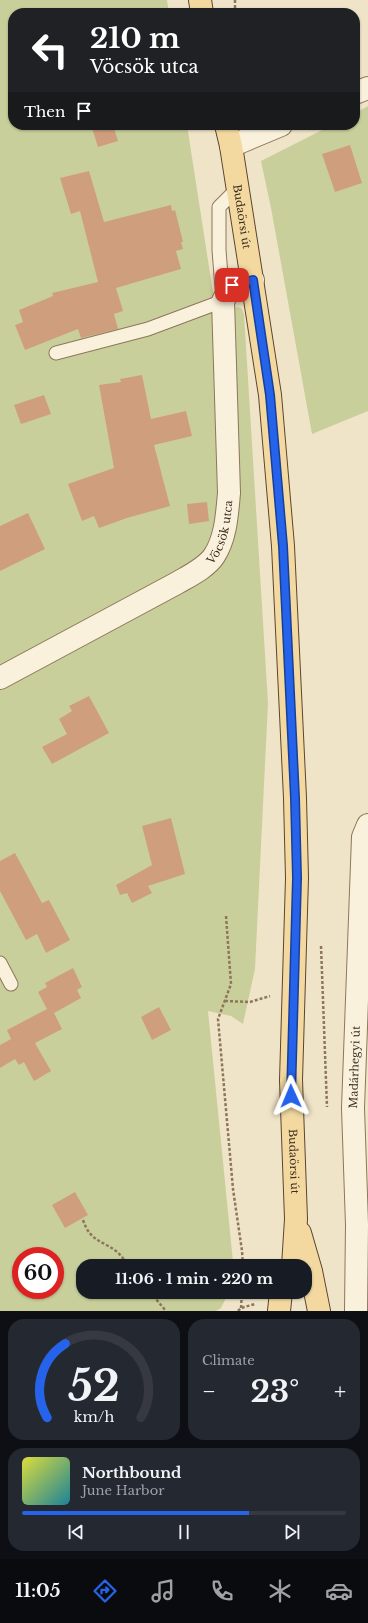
<!DOCTYPE html>
<meta charset="utf-8">
<style>
body{margin:0;font-family:"Libre Baskerville",serif;background:#242831;color:#f1f3f6;height:100vh;display:flex;flex-direction:column;font-size:15px;white-space:nowrap}
*{box-sizing:border-box;margin:0}
p{font-size:13px;color:#9ea1a6}
.icon{flex:none;width:22px;height:22px;fill:none;stroke:currentColor;stroke-width:2;stroke-linecap:round;stroke-linejoin:round}
.map{position:relative;height:1311px;overflow:hidden}
.details{display:flex;flex-direction:column;gap:8px;padding:8px;background:#0d0f14;flex:1}
.details>*{flex:none}
.banner{position:absolute;left:8px;top:8px;width:352px;height:122px;border-radius:16px;box-shadow:0 1px 3px #0004;background:#202124;color:#fff;overflow:hidden}
.speed{position:absolute;left:12px;top:1247px;display:flex;gap:8px;font-size:20px;font-weight:700;text-align:center}
.speed>*{display:grid;place-content:center;width:52px;height:52px;border-radius:50%;background:#171b24;box-shadow:0 1px 3px #0004;line-height:1}
.speed .limit{border:6px solid #d22;background:#fff;color:#111}
.pin{position:absolute;display:grid;place-items:center;width:34px;height:34px;color:#fff;margin:-17px;border-radius:8px;box-shadow:0 2px 6px #0006}
.me{position:absolute;width:44px;margin:-22px;rotate:359deg;stroke-linejoin:round;filter:drop-shadow(0 0 3px #0008)}
.turn{display:flex;align-items:center;gap:14px;height:84px;padding:0 16px;font-size:18px}
.turn .icon{width:52px;height:52px;stroke-width:2.5}
.turn b{display:block;font-size:28px;line-height:34px}
.then{display:flex;align-items:center;height:38px;padding:0 16px;background:#0003;gap:8px;font-size:15px}
.big{font-size:30px;font-weight:800;line-height:1.1}
.details .tile{flex:1;display:flex;flex-direction:column;justify-content:center;gap:6px;min-width:0;padding:0 14px;border-radius:16px;background:#242831}
.details .dial{align-items:center;gap:0}
.dial svg{height:104px;overflow:visible;fill:none;stroke:#363941;stroke-width:7;stroke-linecap:round;text-anchor:middle}
.dial text{fill:#f1f3f6;stroke:none}
.song{display:flex;align-items:center;gap:12px}
.cover{width:48px;height:48px;border-radius:6px;background:linear-gradient(135deg,hsl(60 70% 55%),hsl(190 70% 35%))}
.played{height:4px;border-radius:2px;background:linear-gradient(90deg,#2563eb 70%,#363941 70%)}
.keys{display:flex;justify-content:space-around;direction:ltr}
.heat{display:flex;justify-content:space-between;align-items:center;font-size:22px;direction:ltr}
.details .tiles{flex:1;display:grid;gap:8px;grid-template-columns:1fr 1fr}
.tile:last-child{grid-column:span 2}
.trip{position:absolute;left:76px;top:1259px;width:236px;height:40px;border-radius:16px;background:#171b24;box-shadow:0 1px 3px #0004;font-weight:800;line-height:40px;text-align:center}
.tab-bar{display:flex;height:64px;justify-content:space-around;align-items:center;background:#090b0e;color:#9ea1a6}
.tab-bar .icon{width:28px;height:28px}
.tab-bar .selected{color:#2563eb}
.tab-bar b{font-size:18px;color:#f1f3f6}
.map>svg:first-child{display:block}
</style>
<div class="map">
<svg width="368" height="1311" viewBox="0 0 368 1311">
<rect width="100%" height="100%" fill="#f0e4c8"/>
<path fill="#c9cf9b" fill-rule="evenodd" d="M0 0H167L169 13H13V125H187L214 299 234 370 236 340 232 318 233 308 238 307 242 309 244 314 268 703 255 969 243 1024 231 1016 208 1011 233 1262 235 1266H83V1292H229L221 1308 216 1311H0ZM21 1256H55V1290H21Z
M368 106V411L312 434 271 208 261 161 332 125H355V113Z"/>
<path fill="#cf9f7d" d="M91 125H113L118 141 98 147Z
M350 145 362 183 335 192 322 154Z
M89 171 104 222 171 205 172 211 175 210 183 242H181L183 249 176 251 181 269 116 288 123 311 114 314 118 329 81 338 78 329 25 350 15 325 23 322 19 310 53 296 52 293 98 282 80 211 71 214 60 178Z
M142 375 151 419 186 411 192 436 154 445 170 506 127 518 99 528 94 516 82 521 68 484 114 468 99 385 121 382 120 379Z
M44 395 51 414 21 424 14 405Z
M207 502 209 521 189 524 187 504Z
M28 513 45 549 0 571V526Z
M89 696 109 733 52 764 42 747 67 734 59 719 72 711 69 706Z
M171 818 185 874 148 886 152 893 132 903 127 893 120 895 116 885 152 865 142 826Z
M15 853 42 903 49 900 70 940 46 953 37 934 26 940 0 891V861Z
M73 968 82 987 77 990 81 998 54 1013 62 1029 35 1043 51 1071 34 1081 24 1062 19 1065 15 1059 0 1068V1045L11 1039 7 1030 47 1009 38 992 47 987 45 983Z
M159 1007 171 1030 152 1040 141 1017Z
M75 1192 88 1215 65 1228 52 1205Z"/>
<g fill="none" stroke-linecap="round" stroke-linejoin="round">
<defs>
<path id="lane" d="M56 353 148 329 223 301 219 250V207L237 189
M0 963 11 984"/>
<g id="street">
<path d="M355 93 368 88"/>
<path d="M231 146 281 125"/>
<path id="s1" d="M0 678 177 583C189 576 206 568 214 556 226 538 227 514 229 493L223 301 232 285 253 280"/>
<path id="s2" d="M356 1311 357 1225 353 1108 363 837 368 825"/>
</g>
<g id="primary">
<path d="M200 0 202 13"/>
<path id="s3" d="M226 125 231 146 270 395 283 546 295 798 297 878 291 1080 296 1219 293 1266"/>
<path d="M300 1233 311 1271 319 1311"/>
<path d="M279 1311 281 1292"/>
</g>
</defs>
<use href="#lane" stroke="#8d765c" stroke-width="15"/>
<use href="#street" stroke="#8d765c" stroke-width="24"/>
<use href="#primary" stroke="#5b4430" stroke-width="24"/>
<path stroke="#8d765c" stroke-width="2.5" stroke-dasharray="3 2" stroke-linecap="butt" d="M235 0V13
M226 916 231 984 218 1019 233 1189 242 1251 243 1266
M321 946 327 1107
M225 1001 250 1002 270 996
M83 1220C90 1241 101 1240 116 1251 121 1255 125 1261 129 1266
M150 1292 166 1311
M241 1308 242 1292
M238 1311 241 1308 255 1304"/>
<use href="#lane" stroke="#faf1dc" stroke-width="13"/>
<use href="#street" stroke="#faf1dc" stroke-width="22"/>
<use href="#primary" stroke="#f3d9a0" stroke-width="22"/>
</g>
<g fill="none" stroke-linecap="round" stroke-linejoin="round">
<defs>
<path id="route" d="M232 285 253 280 270 395 283 546 295 798 297 878 291 1096"/>
</defs>
<use href="#route" stroke="#184099" stroke-width="10"/>
<use href="#route" stroke="#2563eb" stroke-width="7"/>
</g>
<g text-anchor="middle" dominant-baseline="central" stroke-width="3.5" stroke-linejoin="round" paint-order="stroke">
<g font-size="11" fill="#3d2e20" stroke="#f7eed8">
<text stroke="none"><textPath href="#s3" startOffset="93">Budaörsi út</textPath></text>
<text stroke="none"><textPath href="#s1" startOffset="272">Vöcsök utca</textPath></text>
<text stroke="none"><textPath href="#s2" startOffset="244">Madárhegyi út</textPath></text>
<text stroke="none"><textPath href="#s3" startOffset="1041">Budaörsi út</textPath></text>
</g>
</g>
</svg>
<div class="speed"><div class="limit">60</div></div>
<div class="pin" style="left:232px;top:285px;background:#d93025"><svg class="icon" aria-label="arrive" viewBox="0 0 24 24"><path d="M6 21V4h12l-3 4 3 4H6"/></svg></div>
<svg class="me" style="left:291px;top:1096px" viewBox="-20 -20 40 40"><path d="M0-17L14 15 0 8-14 15z" fill="#2563eb" stroke="#fff" stroke-width="4"/></svg>
<div class="trip">11:06 · 1 min · 220 m</div>
<div class="banner">
<div class="turn"><svg class="icon" aria-label="left" viewBox="0 0 24 24"><path d="M17 20v-9H6M10 6l-5 5 5 5"/></svg><div><b>210 m</b>Vöcsök utca</div></div>
<div class="then">Then<svg class="icon" aria-label="arrive" viewBox="0 0 24 24"><path d="M6 21V4h12l-3 4 3 4H6"/></svg></div>
</div>
</div>
<section class="details">
<div class="tiles">
<div class="tile dial"><svg viewBox="0 0 100 80">
<path d="M14 69A42 42 0 1 1 86 69"/>
<path d="M14 69A42 42 0 0 1 28 12" stroke="#2563eb"/>
<text x="50" y="56" font-size="32" font-weight="700">52</text>
<text x="50" y="72" font-size="11">km/h</text>
</svg></div>
<div class="tile"><p>Climate</p>
<div class="heat"><a>−</a><b class="big">23°</b><a>+</a></div>
</div>
<div class="tile">
<div class="song"><i class="cover"></i><div><b>Northbound</b><p>June Harbor</p></div></div>
<div class="played"></div>
<div class="keys"><svg class="icon" aria-label="previous" viewBox="0 0 24 24"><path d="M18 5L8 12l10 7zM5 5v14"/></svg><svg class="icon" aria-label="pause" viewBox="0 0 24 24"><path d="M8 5v14M16 5v14"/></svg><svg class="icon" aria-label="next" viewBox="0 0 24 24"><path d="M6 5l10 7-10 7zM19 5v14"/></svg></div>
</div>
</div>
</section>
<nav class="tab-bar">
<b>11:05</b>
<svg class="icon selected" aria-label="directions" viewBox="0 0 24 24"><path d="M12 3l9 9-9 9-9-9zM9 14v-3h6M13 9l2 2-2 2"/></svg>
<svg class="icon" aria-label="music" viewBox="0 0 24 24"><path d="M9 18V5l10-2v13"/><circle cx="6" cy="18" r="3"/><circle cx="16" cy="16" r="3"/></svg>
<svg class="icon" aria-label="phone" viewBox="0 0 24 24"><path d="M5 4h4l2 5-3 2q2 4 5 5l2-3 5 2v4C11 20 4 13 5 4z"/></svg>
<svg class="icon" aria-label="climate" viewBox="0 0 24 24"><path d="M12 3v18M4 7l16 10M4 17L20 7"/></svg>
<svg class="icon" aria-label="car" viewBox="0 0 24 24"><path d="M5 17H2v-5l4-1 3-4h7l3 4 3 1v5h-3M9 17h6M6 11h13"/><circle cx="7" cy="17" r="2"/><circle cx="17" cy="17" r="2"/></svg>
</nav>
